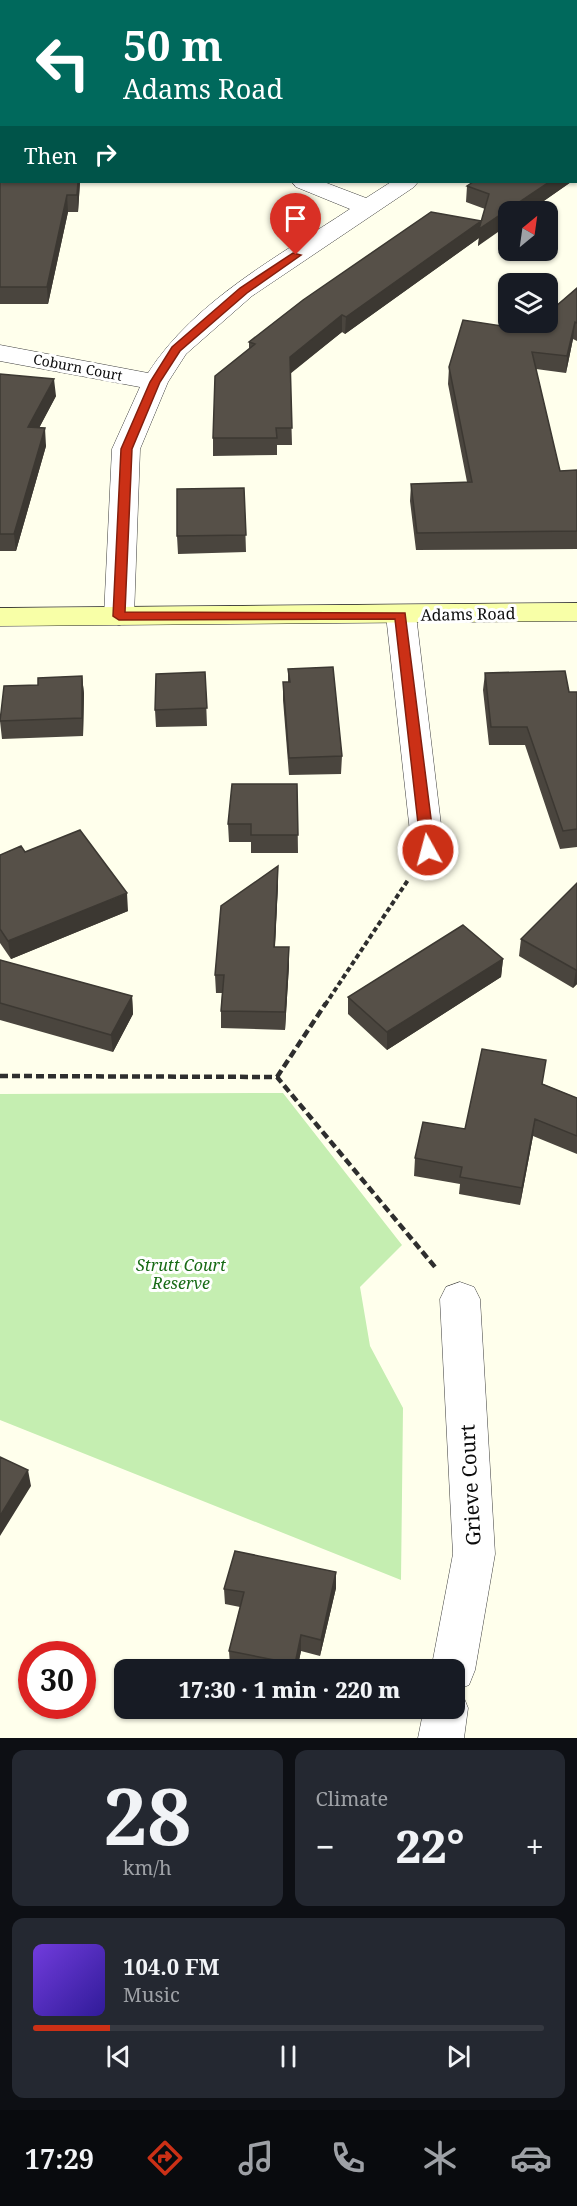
<!DOCTYPE html>
<meta charset="utf-8">
<style>
body{margin:0;font-family:"Noto Serif",serif;background:#242831;color:#f1f3f6;height:100vh;display:flex;flex-direction:column;font-size:22px;white-space:nowrap}
*{box-sizing:border-box;margin:0}
p{font-size:20px;color:#9ea1a6}
.icon{flex:none;width:33px;height:33px;fill:none;stroke:currentColor;stroke-width:2;stroke-linecap:round;stroke-linejoin:round}
.map{position:relative;height:1738px;overflow:hidden}
.panel{display:flex;flex-direction:column;gap:12px;padding:12px;background:#0d0f14;flex:1}
.panel>*{flex:none}
.banner{position:absolute;left:0px;top:0px;width:578px;height:183px;box-shadow:0 2px 4px #0004;background:#00695c;color:#fff;overflow:hidden}
.needle{width:39px;rotate:29deg}
.tools{position:absolute;left:498px;top:201px;display:grid;gap:12px}
.tools a{display:grid;place-items:center;width:60px;height:60px;border-radius:12px;background:#171b24;box-shadow:0 2px 4px #0004;font-size:30px}
.speed{position:absolute;left:18px;top:1641px;display:flex;gap:12px;font-size:30px;font-weight:700;text-align:center}
.speed>*{display:grid;place-content:center;width:78px;height:78px;border-radius:50%;background:#171b24;box-shadow:0 2px 4px #0004;line-height:1}
.speed .limit{border:9px solid #d22;background:#fff;color:#111}
.pin{position:absolute;display:grid;place-items:center;width:51px;height:51px;color:#fff;margin:-62px -26px;border-radius:50% 50% 50% 0;rotate:-45deg;box-shadow:0 0 6px #0007}
.pin .icon{rotate:45deg}
.me{position:absolute;width:66px;margin:-33px;rotate:353deg;stroke-linejoin:round;filter:drop-shadow(0 0 4px #0008)}
.turn{display:flex;align-items:center;gap:21px;height:126px;padding:0 24px;font-size:27px}
.turn .icon{width:78px;height:78px;stroke-width:2.5}
.turn b{display:block;font-size:42px;line-height:51px}
.then{display:flex;align-items:center;height:57px;padding:0 24px;background:#0003;gap:12px;font-size:22px}
.big{font-size:45px;font-weight:800;line-height:1.1}
.panel .widget{flex:1;display:flex;flex-direction:column;justify-content:center;gap:9px;min-width:0;padding:0 21px;border-radius:12px;background:#242831}
.panel .dial{align-items:center;gap:0}
.dial b{font-size:78px;line-height:1}
.song{display:flex;align-items:center;gap:18px}
.cover{width:72px;height:72px;border-radius:9px;background:linear-gradient(135deg,hsl(260 70% 55%),hsl(250 70% 35%))}
.played{height:6px;border-radius:3px;background:linear-gradient(90deg,#cb3016 15%,#363941 15%)}
.keys{display:flex;justify-content:space-around;direction:ltr}
.heat{display:flex;justify-content:space-between;align-items:center;font-size:33px;direction:ltr}
.panel .tiles{flex:1;display:grid;gap:12px;grid-template-columns:1fr 1fr}
.widget:last-child{grid-column:span 2}
.trip{position:absolute;left:114px;top:1659px;width:351px;height:60px;border-radius:12px;background:#171b24;box-shadow:0 2px 4px #0004;font-weight:800;line-height:60px;text-align:center}
.tab-bar{display:flex;height:96px;justify-content:space-around;align-items:center;background:#090b0e;color:#9ea1a6}
.tab-bar .icon{width:42px;height:42px}
.tab-bar .on{color:#cb3016}
.tab-bar b{font-size:27px;color:#f1f3f6}
.map>svg:first-child{display:block}
</style>
<div class="map">
<svg width="577" height="1738" viewBox="0 0 577 1738">
<rect width="100%" height="100%" fill="#ffffec"/>
<path fill="#c5eeb1" d="M115 0H577V44L576 2 110 1Z
M283 1093 402 1245 360 1287 370 1346 403 1408 401 1580 0 1420V1094Z"/>
<g fill="none" stroke-linecap="round" stroke-linejoin="round">
<defs>
<path id="street" d="M577 60V74L576 75V61Z
M0 131H2V145H0Z
M292 182H324L366 198 391 182H418L414 187 252 296 186 354 168 382 140 449 134 616 129 623 119 625 109 623 104 616 112 449 140 387 0 361V345L148 373C195 300 279 256 350 209L296 187Z
M401 606 411 608 416 615 444 850 440 858 428 862 416 858 412 850 386 615 391 608Z
M460 1282 474 1287 480 1299 495 1554 475 1670 469 1685 456 1690 462 1693 468 1708 464 1738H418L424 1708H454V1670H431L453 1554 440 1299 446 1287Z"/>
<path id="secondary" d="M577 603V621L0 626V608Z"/>
</defs>
<use href="#street" stroke="#3f3f3f" stroke-width="1"/>
<use href="#secondary" stroke="#2e2e2e" stroke-width="1"/>
<path stroke="#2e2e2e" stroke-width="4" stroke-dasharray="5 3" stroke-linecap="butt" d="M325 1005 408 880"/>
<path stroke="#2e2e2e" stroke-width="4.5" stroke-dasharray="8 4" stroke-linecap="butt" d="M0 1076 277 1077 435 1267
M277 1077 326 1003"/>
<use href="#street" fill="#fff" fill-rule="evenodd"/>
<use href="#secondary" fill="#f8ffa7" fill-rule="evenodd"/>
</g>
<path fill="#4a453e" d="M0 156 2 182H80L78 212H68L48 304H0Z
M571 182 528 212H508L478 246 479 238 345 334 342 332 290 373 292 445H277V455L213 456V438L249 349V342L481 221V224L485 209 466 202 467 186Z
M577 288V341L573 339 566 373 536 369 560 471 577 470V549L416 550 410 501 411 484 467 482 448 384 449 367 527 330Z
M0 374 56 396 39 428 46 446 16 551H0Z
M244 488 246 552 178 554 177 536Z
M288 669 342 756 341 774 289 775 283 700V682H288Z
M205 672 207 726 156 727 155 710Z
M485 673 569 692H577V847L560 849 525 745H489L483 690Z
M82 676 84 694 83 736 2 739 0 721 38 685Z
M297 784 298 853H251V842H229L228 824Z
M25 852 128 911 11 959 0 943V855Z
M577 883V984L573 988 519 956 521 939Z
M278 884 275 947 289 965 285 1030 221 1028V1011L222 993H216L215 975Z
M503 959 501 977 387 1050 348 1014V997Z
M0 960 132 996 133 1014 113 1052 0 1020Z
M543 1084 577 1098V1154L533 1136 520 1205 459 1194 460 1184 414 1176 415 1158Z
M336 1588 320 1656 301 1651 297 1670H248L230 1666 229 1651 240 1607 225 1604 224 1589Z"/>
<path fill="#3c3832" d="M577 162V178H576V163Z
M78 182H80L78 212 77 195Z
M549 182H571L528 212H508V225L478 246 479 238 345 334 346 317 481 221 480 228Z
M67 195 68 212 48 304 47 287Z
M342 315V332L290 374V357Z
M575 322 573 339 566 373 567 356Z
M54 379 56 396 30 445 28 427Z
M45 428 46 446 16 551 14 534Z
M82 676 84 694 83 736 82 718Z
M278 866V884L274 964V947Z
M127 893 128 911 11 959 8 941Z
M289 947V965L285 1030V1012Z
M503 959 501 977 387 1050V1032Z
M577 969V984L573 988 576 970Z
M132 996 133 1014 113 1052 111 1035Z
M535 1119 533 1136 520 1205 522 1188Z
M28 1470 31 1486 0 1536V1516Z
M336 1572V1588L320 1656 321 1640Z
M301 1635V1651L297 1670H295V1664Z"/>
<path fill="#565048" stroke="#3c3832" stroke-width="1.5" d="M577 113V162L576 163V114Z
M0 156H2V182H78L77 195H67L47 287H0Z
M473 182H549L479 229 489 194 467 186Z
M431 212 481 221 346 317 342 315 290 357 292 428H276L277 438H213L215 376 255 344 249 342 303 300Z
M577 288V323L575 322 567 356 532 352 560 471 577 470V531L417 533 411 484 472 482 449 367 463 320 527 330 536 322H548V313Z
M0 374 54 379 28 427 45 428 14 534H0Z
M244 488 246 535 177 536V489Z
M333 667 342 756 289 758 283 682H290L288 669Z
M565 671 569 692H577V829L563 831 527 727H491L485 673Z
M205 672 207 708 155 710 156 674Z
M82 676V718L0 721 4 686 38 685V678Z
M232 784H297L298 835H251V824H228Z
M80 830 127 893 8 941 0 929V855L21 846 25 852Z
M278 866 274 947H289L285 1012 221 1011 224 975H215L221 906Z
M577 883V969L576 970 521 939Z
M463 925 503 959 387 1032 348 997Z
M0 960 132 996 111 1035 0 1003Z
M482 1049 546 1060 542 1084 577 1098V1136L535 1119 522 1188 460 1177 462 1167 415 1158 423 1122 465 1129Z
M0 1457 28 1470 0 1516Z
M235 1551 336 1572 321 1640 301 1635 295 1664 229 1651 244 1592 224 1589Z"/>
<path fill="#cb3016" stroke="#841f0e" stroke-width="1.5" d="M293 253 301 255 247 293 180 351 160 382 132 449 125 612 405 613 435 850 428 854 421 850 395 619 119 620 113 616 121 449 150 382 172 347 240 288Z"/>
<g text-anchor="middle" dominant-baseline="central" stroke-width="6" stroke-linejoin="round" paint-order="stroke">
<g font-size="14" fill="#0c0c0c" stroke="#fff">
<text transform="translate(78 367) rotate(11)">Coburn Court</text>
</g>
<g font-size="16" fill="#0c0c0c" stroke="#fff">
<text transform="translate(468 614) rotate(-1)">Adams Road</text>
</g>
<g font-size="16" font-style="italic" fill="#186b16" stroke="#fff">
<text x="181" y="1265">Strutt Court<tspan x="181" dy="18">Reserve</tspan></text>
</g>
<g font-size="20" fill="#0c0c0c" stroke="#fff">
<text transform="translate(470 1485) rotate(-93)">Grieve Court</text>
</g>
</g>
</svg>
<div class="tools">
<a><svg class="needle" viewBox="-14 -14 28 28"><path d="M0-13l5 13h-10z" fill="#e53935"/><path d="M0 13l5-13h-10z" fill="#9ea1a6"/></svg></a>
<a><svg class="icon" aria-label="layers" viewBox="0 0 24 24"><path d="M12 4l9 5-9 5-9-5zM3 14l9 5 9-5"/></svg></a>
</div>
<div class="speed"><div class="limit">30</div></div>
<div class="pin" style="left:296px;top:255px;background:#d93025"><svg class="icon" aria-label="arrive" viewBox="0 0 24 24"><path d="M6 21V4h12l-3 4 3 4H6"/></svg></div>
<svg class="me" style="left:428px;top:850px" viewBox="-20 -20 40 40"><circle r="17" fill="#cb3016" stroke="#fff" stroke-width="3"/><path d="M0-11L8 9 0 5-8 9z" fill="#fff"/></svg>
<div class="trip">17:30 · 1 min · 220 m</div>
<div class="banner">
<div class="turn"><svg class="icon" aria-label="left" viewBox="0 0 24 24"><path d="M17 20v-9H6M10 6l-5 5 5 5"/></svg><div><b>50 m</b>Adams Road</div></div>
<div class="then">Then<svg class="icon" aria-label="right" viewBox="0 0 24 24"><path d="M7 20v-9h11M14 6l5 5-5 5"/></svg></div>
</div>
</div>
<section class="panel">
<div class="tiles">
<div class="widget dial"><b>28</b><p>km/h</p></div>
<div class="widget"><p>Climate</p>
<div class="heat"><a>−</a><b class="big">22°</b><a>+</a></div>
</div>
<div class="widget">
<div class="song"><i class="cover"></i><div><b>104.0 FM</b><p>Music</p></div></div>
<div class="played"></div>
<div class="keys"><svg class="icon" aria-label="previous" viewBox="0 0 24 24"><path d="M18 5L8 12l10 7zM5 5v14"/></svg><svg class="icon" aria-label="pause" viewBox="0 0 24 24"><path d="M8 5v14M16 5v14"/></svg><svg class="icon" aria-label="next" viewBox="0 0 24 24"><path d="M6 5l10 7-10 7zM19 5v14"/></svg></div>
</div>
</div>
</section>
<nav class="tab-bar">
<b>17:29</b>
<svg class="icon on" aria-label="directions" viewBox="0 0 24 24"><path d="M12 3l9 9-9 9-9-9zM9 14v-3h6M13 9l2 2-2 2"/></svg>
<svg class="icon" aria-label="music" viewBox="0 0 24 24"><path d="M9 18V5l10-2v13"/><circle cx="6" cy="18" r="3"/><circle cx="16" cy="16" r="3"/></svg>
<svg class="icon" aria-label="phone" viewBox="0 0 24 24"><path d="M5 4h4l2 5-3 2q2 4 5 5l2-3 5 2v4C11 20 4 13 5 4z"/></svg>
<svg class="icon" aria-label="climate" viewBox="0 0 24 24"><path d="M12 3v18M4 7l16 10M4 17L20 7"/></svg>
<svg class="icon" aria-label="car" viewBox="0 0 24 24"><path d="M5 17H2v-5l4-1 3-4h7l3 4 3 1v5h-3M9 17h6M6 11h13"/><circle cx="7" cy="17" r="2"/><circle cx="17" cy="17" r="2"/></svg>
</nav>
